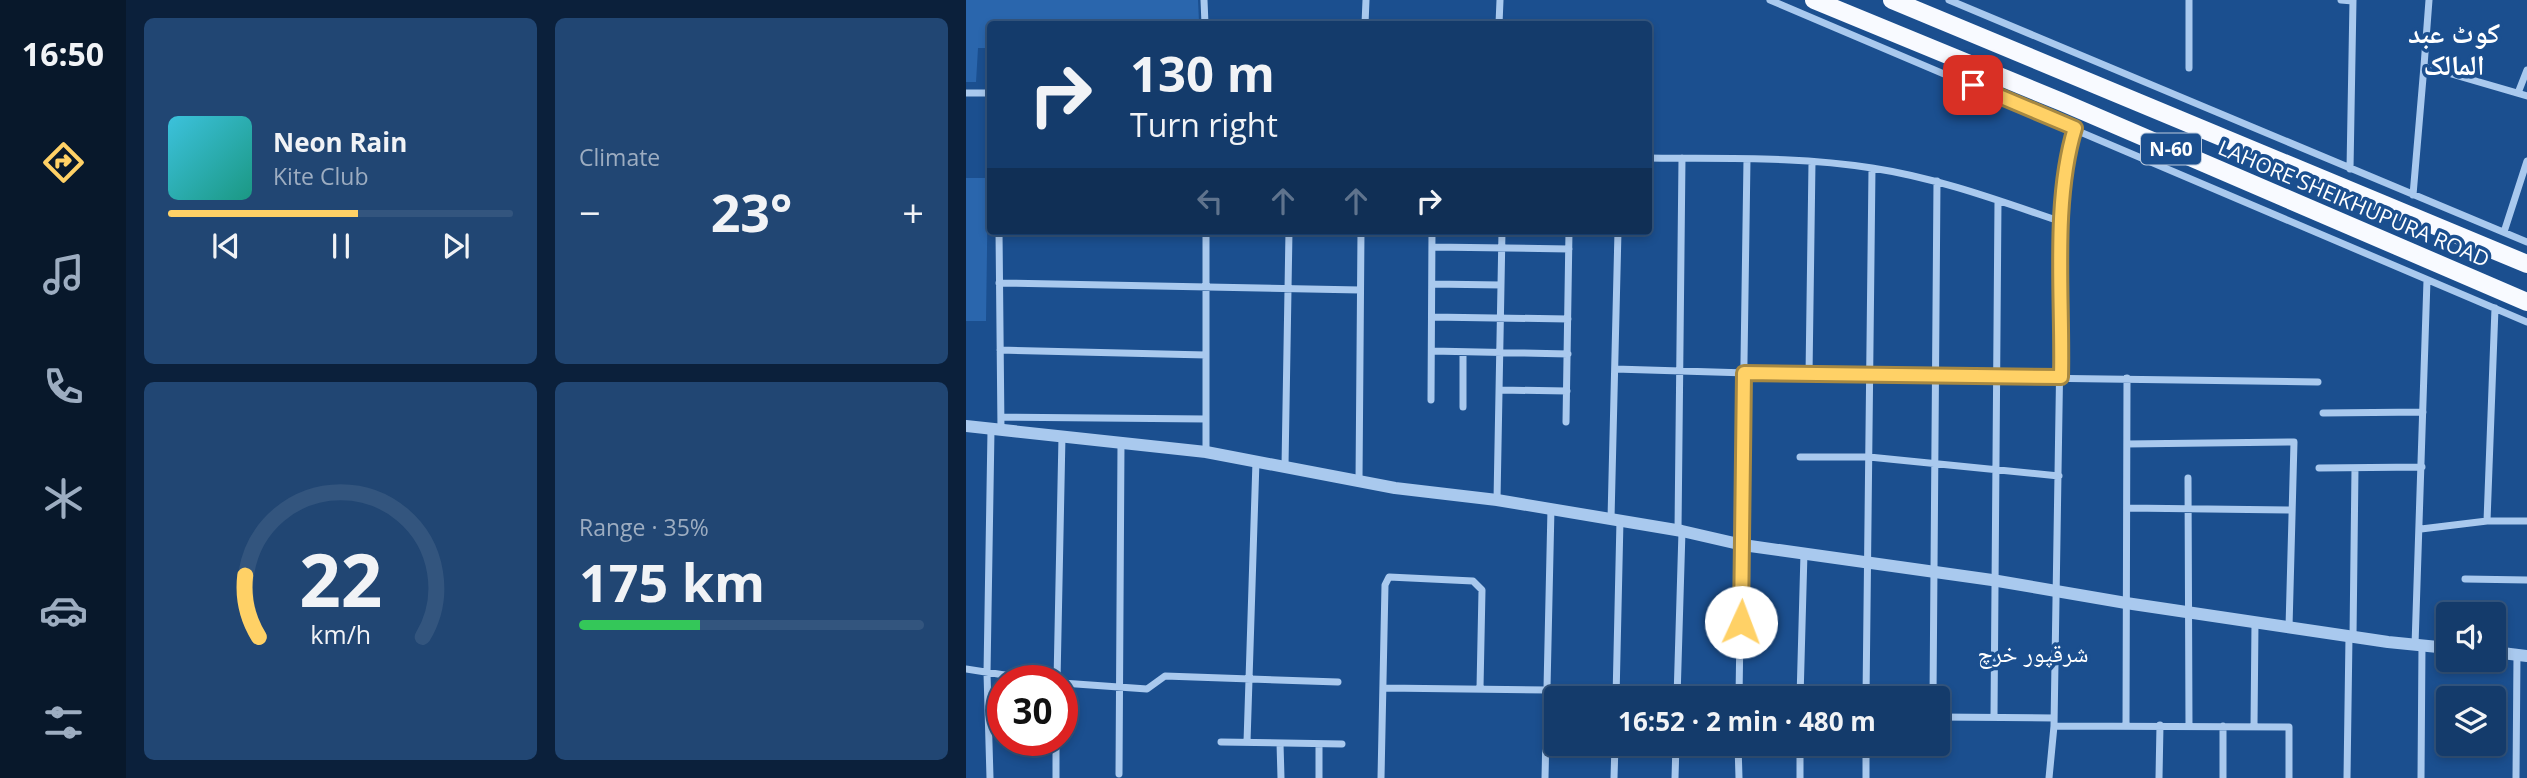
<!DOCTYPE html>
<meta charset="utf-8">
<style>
body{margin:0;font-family:"Open Sans","Noto Naskh Arabic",sans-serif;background:#214673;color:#f1f3f6;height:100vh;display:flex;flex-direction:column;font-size:26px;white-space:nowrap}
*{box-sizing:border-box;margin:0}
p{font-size:23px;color:#9dadc1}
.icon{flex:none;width:38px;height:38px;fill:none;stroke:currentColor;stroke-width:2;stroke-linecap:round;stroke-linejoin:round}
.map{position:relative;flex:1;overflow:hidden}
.drawer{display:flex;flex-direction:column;gap:18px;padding:18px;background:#0b203b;width:840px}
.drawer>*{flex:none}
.banner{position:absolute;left:21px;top:21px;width:665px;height:214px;border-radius:7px;box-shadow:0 4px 10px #0003,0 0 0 2px #33557e;background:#143b6b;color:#f1f3f6;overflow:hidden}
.fabs{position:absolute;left:1470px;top:602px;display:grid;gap:14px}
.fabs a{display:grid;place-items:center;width:70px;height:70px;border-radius:7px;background:#143b6b;box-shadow:0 4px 10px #0003,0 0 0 2px #33557e;font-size:35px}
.speed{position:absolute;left:21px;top:665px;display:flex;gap:14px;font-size:35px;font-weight:700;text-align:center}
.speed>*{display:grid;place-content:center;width:91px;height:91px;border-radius:50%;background:#143b6b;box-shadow:0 4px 10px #0003,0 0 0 2px #33557e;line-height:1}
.speed .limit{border:10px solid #d22;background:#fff;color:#111}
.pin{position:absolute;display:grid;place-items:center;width:60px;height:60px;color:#fff;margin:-30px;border-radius:14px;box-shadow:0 4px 10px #0006}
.me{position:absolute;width:77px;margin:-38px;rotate:2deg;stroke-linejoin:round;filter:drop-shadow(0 0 5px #0008)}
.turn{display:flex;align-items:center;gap:24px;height:147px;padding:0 28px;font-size:32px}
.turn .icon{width:91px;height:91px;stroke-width:2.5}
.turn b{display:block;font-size:49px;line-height:60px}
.lanes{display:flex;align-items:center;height:66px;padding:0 28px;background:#0003;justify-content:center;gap:35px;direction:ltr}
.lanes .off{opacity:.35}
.big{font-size:52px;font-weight:700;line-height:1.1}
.drawer .tile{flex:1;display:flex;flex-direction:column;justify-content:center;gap:10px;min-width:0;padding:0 24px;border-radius:10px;background:#214673}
.drawer .dial{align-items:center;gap:0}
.dial svg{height:182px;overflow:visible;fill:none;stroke:#33557e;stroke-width:7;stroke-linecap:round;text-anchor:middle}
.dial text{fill:#f1f3f6;stroke:none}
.song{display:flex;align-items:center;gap:21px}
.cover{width:84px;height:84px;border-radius:10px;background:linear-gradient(135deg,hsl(190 70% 55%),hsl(170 70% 35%))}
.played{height:7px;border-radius:4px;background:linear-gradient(90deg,#ffd166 55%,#33557e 55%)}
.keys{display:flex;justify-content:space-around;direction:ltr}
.heat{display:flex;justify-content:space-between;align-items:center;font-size:38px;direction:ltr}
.charge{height:10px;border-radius:5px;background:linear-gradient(90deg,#34c759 35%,#33557e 0)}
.drawer .tiles{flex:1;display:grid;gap:18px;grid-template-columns:repeat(2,1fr)}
.trip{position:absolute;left:578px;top:686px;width:406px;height:70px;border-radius:7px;background:#143b6b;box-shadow:0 4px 10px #0003,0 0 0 2px #33557e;font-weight:700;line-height:70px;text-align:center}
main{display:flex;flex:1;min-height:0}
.dock{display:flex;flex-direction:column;width:126px;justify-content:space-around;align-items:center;background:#08182b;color:#9dadc1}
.dock .icon{width:49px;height:49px}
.dock .on{color:#ffd166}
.dock b{font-size:32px;color:#f1f3f6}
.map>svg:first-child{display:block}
</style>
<main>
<nav class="dock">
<b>16:50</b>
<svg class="icon on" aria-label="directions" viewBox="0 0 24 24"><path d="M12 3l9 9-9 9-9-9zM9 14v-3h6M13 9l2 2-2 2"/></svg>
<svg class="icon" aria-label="music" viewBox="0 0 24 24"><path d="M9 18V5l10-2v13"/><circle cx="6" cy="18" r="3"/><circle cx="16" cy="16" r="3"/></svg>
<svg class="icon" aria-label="phone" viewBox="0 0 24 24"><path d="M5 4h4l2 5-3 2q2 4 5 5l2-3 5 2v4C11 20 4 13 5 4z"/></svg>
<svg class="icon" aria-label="climate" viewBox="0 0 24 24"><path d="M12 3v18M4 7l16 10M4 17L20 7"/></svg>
<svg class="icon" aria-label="car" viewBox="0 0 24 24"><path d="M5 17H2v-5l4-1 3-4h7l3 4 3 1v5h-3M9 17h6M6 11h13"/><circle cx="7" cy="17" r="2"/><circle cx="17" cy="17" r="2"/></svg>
<svg class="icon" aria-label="filters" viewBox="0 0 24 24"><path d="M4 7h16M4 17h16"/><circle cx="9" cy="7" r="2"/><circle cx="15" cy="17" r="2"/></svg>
</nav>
<section class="drawer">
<div class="tiles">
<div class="tile">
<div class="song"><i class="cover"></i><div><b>Neon Rain</b><p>Kite Club</p></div></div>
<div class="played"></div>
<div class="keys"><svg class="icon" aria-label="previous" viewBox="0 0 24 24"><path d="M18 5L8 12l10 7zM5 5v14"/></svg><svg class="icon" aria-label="pause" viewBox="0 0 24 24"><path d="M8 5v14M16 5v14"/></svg><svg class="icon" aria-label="next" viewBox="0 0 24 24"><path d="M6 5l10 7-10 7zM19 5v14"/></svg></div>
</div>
<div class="tile"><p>Climate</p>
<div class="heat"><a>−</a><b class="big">23°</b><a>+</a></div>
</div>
<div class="tile dial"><svg viewBox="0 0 100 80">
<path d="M14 69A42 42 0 1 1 86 69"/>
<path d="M14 69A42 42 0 0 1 8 42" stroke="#ffd166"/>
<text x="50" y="56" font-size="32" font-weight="700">22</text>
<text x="50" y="72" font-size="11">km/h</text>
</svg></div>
<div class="tile"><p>Range · 35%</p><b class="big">175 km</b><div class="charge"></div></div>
</div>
</section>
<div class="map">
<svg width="1561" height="778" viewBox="0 0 1561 778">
<rect width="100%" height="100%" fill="#1b4f8f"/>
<path fill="#2a66ad" d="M0 0H232L233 22 24 24V48H12L10 82H0Z
M0 178H22L20 321H0Z"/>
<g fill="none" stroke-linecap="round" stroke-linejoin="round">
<path stroke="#a9c9ee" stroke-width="7" d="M238 0 239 24
M804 0 1561 322
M983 0 1561 242
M1223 0V68
M1375 0 1387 1
M399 24 400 0
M533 24 534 0
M1458 66 1463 0
M0 93H24
M1552 93 1561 70
M682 158C757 159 833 156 906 168 972 178 1034 201 1096 222
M1384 169 1387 0
M1447 195 1458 66 1561 96
M33 231 35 430
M240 231V452
M1538 232 1561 161
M466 247 603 249
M33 283 394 290
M466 284 535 285
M466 317 602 319
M34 350 240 355
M466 351 602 354
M497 352V407
M649 369 843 375 1352 382
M843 375 846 162
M534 390 601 391
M465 400 466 231
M1357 413 1457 412
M35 417 240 419
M600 422 603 231
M1161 444 1328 442 1323 627
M834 457H903L1093 476
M319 466 323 231
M1353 468 1456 467
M1222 478 1223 726
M393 481 395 231
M531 500 536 231
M1161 508 1326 510
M645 519 652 231
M1521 521 1529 308
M1455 529 1521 521H1561
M712 530 716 158
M1499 579 1561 580
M1387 637 1389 468
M1449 645 1461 280
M0 669 77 681
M91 681 96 436
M96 683 181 689 199 676 372 682
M418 688 581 690
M650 698 654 520
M711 698 716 531
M773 698 781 159
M834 698 838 553
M900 698 906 168
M967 698 971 181
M971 717 1088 718
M1028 717 1032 201
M1160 725 1161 378
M1088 726 1323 727V778
M1257 726V778
M1288 726 1289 623
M255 742 376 744
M281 742 290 461
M314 743 315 778
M772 744 773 778
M834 744V778
M153 774 155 443
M24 778 21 673 25 430
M90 778V740
M353 778V744
M415 778 419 585 423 577 507 581 516 590 514 688
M579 778 585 508
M648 778 649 744
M709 778 710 744
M900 778V744
M1083 778 1088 726 1096 222 1104 145 1109 128
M1193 778 1194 725
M1381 778 1383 636
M1455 778 1456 645
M1550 778 1551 655"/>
<path stroke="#a9c9ee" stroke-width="12" d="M0 426 240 452 429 488 531 500 716 531 777 545 1026 580 1160 603 1422 642 1482 648
M1528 652 1561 656"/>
<path stroke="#f8faff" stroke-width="18" d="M848 0 1096 102 1561 302
M926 0 1561 264"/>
</g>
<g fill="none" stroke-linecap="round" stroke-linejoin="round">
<defs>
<path id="route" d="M775 622 778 373 1095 377C1097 298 1086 203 1109 128L1007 85"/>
</defs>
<use href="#route" stroke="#a68842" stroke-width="18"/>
<use href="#route" stroke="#ffd166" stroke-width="12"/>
</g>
<g text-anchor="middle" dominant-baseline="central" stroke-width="7" stroke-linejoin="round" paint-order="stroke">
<rect fill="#1b4f8f" stroke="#bbcadd" stroke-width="2" x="1175" y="133.5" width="60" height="31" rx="5"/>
<g font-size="19" font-weight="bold" fill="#fff">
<text x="1205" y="149">N-60</text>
</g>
<g font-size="21" fill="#fff" stroke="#1b4f8f">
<text transform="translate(1388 203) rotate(23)">LAHORE SHEIKHUPURA ROAD</text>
</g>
<g font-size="24" fill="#fff" stroke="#1b4f8f">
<text x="1067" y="652">شرقپور خرچ</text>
</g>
<g font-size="28" font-weight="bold" fill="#fff" stroke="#1b4f8f">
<text x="1488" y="32">کوٹ عبد<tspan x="1488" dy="32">المالک</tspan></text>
</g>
</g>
</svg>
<div class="fabs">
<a><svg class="icon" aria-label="sound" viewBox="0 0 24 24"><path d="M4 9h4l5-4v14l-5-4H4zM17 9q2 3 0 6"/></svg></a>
<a><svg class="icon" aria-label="layers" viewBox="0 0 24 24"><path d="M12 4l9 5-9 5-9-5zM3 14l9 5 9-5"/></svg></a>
</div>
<div class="speed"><div class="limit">30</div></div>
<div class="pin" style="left:1007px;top:85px;background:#d93025"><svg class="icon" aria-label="arrive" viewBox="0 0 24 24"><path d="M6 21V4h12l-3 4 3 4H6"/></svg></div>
<svg class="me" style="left:775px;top:622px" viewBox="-20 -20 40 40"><circle r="19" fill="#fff"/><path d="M0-13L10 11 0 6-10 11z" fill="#ffd166"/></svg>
<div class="trip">16:52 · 2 min · 480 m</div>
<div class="banner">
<div class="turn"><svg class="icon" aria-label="right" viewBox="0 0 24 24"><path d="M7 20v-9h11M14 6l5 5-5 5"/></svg><div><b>130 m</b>Turn right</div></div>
<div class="lanes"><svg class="icon off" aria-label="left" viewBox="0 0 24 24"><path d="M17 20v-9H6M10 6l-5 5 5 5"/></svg><svg class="icon off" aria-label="ahead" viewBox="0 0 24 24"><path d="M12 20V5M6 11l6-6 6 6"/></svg><svg class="icon off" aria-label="ahead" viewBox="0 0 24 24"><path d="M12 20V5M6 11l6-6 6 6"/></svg><svg class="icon" aria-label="right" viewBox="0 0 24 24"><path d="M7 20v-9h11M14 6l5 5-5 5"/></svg></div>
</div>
</div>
</main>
